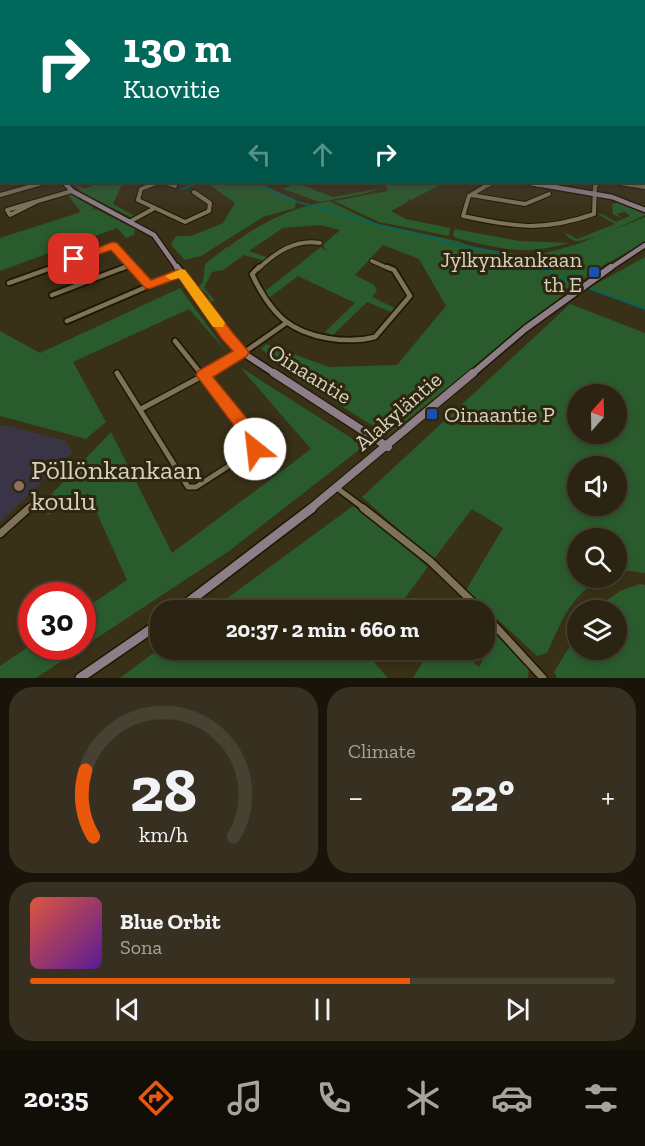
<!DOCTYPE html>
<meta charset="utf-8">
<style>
body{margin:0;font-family:"Zilla Slab",serif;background:#373020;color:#f1f3f6;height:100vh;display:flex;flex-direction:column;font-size:22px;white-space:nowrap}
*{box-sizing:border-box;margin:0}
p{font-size:20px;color:#a6a49f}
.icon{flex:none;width:33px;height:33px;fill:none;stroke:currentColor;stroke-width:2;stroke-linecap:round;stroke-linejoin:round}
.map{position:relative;height:678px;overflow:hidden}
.panel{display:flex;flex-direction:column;gap:9px;padding:9px;background:#18140a;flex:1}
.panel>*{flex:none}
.top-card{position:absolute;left:0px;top:0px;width:645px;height:183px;box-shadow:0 3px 9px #0003,0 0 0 2px #474132;background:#00695c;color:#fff;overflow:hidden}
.needle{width:39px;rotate:20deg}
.fabs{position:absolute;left:567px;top:384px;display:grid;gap:12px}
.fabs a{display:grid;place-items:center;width:60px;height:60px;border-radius:50%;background:#2b2412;box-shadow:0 3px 9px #0003,0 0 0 2px #474132;font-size:30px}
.speed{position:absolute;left:18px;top:582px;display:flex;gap:12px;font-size:30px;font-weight:700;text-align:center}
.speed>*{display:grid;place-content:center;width:78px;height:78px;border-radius:50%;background:#2b2412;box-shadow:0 3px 9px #0003,0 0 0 2px #474132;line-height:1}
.speed .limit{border:9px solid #d22;background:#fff;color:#111}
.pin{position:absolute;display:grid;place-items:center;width:51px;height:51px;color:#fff;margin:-26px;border-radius:12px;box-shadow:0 3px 9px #0006}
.me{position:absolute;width:66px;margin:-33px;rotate:331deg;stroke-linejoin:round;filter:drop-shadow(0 0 4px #0008)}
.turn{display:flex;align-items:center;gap:21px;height:126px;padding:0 24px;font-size:27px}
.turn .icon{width:78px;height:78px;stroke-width:2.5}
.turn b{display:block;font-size:42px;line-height:51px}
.lanes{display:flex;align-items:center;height:57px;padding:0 24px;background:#0003;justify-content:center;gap:30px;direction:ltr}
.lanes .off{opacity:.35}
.big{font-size:45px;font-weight:700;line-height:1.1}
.panel .card{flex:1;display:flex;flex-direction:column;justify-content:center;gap:9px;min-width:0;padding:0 21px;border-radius:24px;background:#373020}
.panel .dial{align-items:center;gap:0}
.dial svg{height:156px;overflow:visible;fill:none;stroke:#474132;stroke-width:7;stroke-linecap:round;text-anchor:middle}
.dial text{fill:#f1f3f6;stroke:none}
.song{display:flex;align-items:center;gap:18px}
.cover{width:72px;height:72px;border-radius:9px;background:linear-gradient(135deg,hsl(10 70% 55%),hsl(270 70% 35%))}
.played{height:6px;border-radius:3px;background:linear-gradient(90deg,#ea580c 65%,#474132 65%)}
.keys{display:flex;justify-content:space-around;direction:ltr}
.heat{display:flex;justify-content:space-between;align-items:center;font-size:33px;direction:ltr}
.panel .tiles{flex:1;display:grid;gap:9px;grid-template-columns:1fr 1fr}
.card:last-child{grid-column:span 2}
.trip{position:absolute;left:150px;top:600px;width:345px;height:60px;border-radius:24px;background:#2b2412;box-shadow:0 3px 9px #0003,0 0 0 2px #474132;font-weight:700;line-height:60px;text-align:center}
.tabs{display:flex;height:96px;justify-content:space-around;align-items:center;background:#110e07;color:#a6a49f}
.tabs .icon{width:42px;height:42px}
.tabs .on{color:#ea580c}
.tabs b{font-size:27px;color:#f1f3f6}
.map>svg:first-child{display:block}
</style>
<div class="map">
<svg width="645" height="678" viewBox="0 0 645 678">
<rect width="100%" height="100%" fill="#393018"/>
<path fill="#3a3546" d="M4 425 66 441 72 453 0 522V427Z"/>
<path fill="#2a5b2d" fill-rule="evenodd" d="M98 182H129L121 186 113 204 135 216 130 217 82 192 74 184 85 189Z
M205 182H257L296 200 295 208 263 217 201 256 185 260 171 245 176 236H191L223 223 235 203Z
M298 182 297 183 333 197 382 188 363 194 320 202 283 189Z
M392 182H446L411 200 407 199 409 201 391 211 406 219 450 228 449 236 379 222 334 201 388 191 385 185Z
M70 194 94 208 90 211 96 209 135 229 134 235 126 238 117 228 0 271V238L81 212 68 195Z
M597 196 620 201 645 212V215C630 222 591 241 576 241 570 240 567 236 564 232L577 239 615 224 596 213 604 215 616 222 630 216 625 212 617 214 623 219 613 214 612 204 620 202 599 198 598 200Z
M329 201 375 223 457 241 473 247 521 255H538L575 245 645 217V242L595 270 388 435 297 379 287 368 261 349 266 344 329 367 397 365 446 306 419 259 383 245 355 275 374 285 377 291 372 297 397 309 393 313 367 302 333 335 325 332 355 303 298 276 269 298 264 292 321 247 327 252 323 245 340 230 321 225 283 228 249 251 269 258 265 261 244 255 223 270 212 272 204 288 215 301 210 302 208 295 198 287 203 282 205 264 227 247H232L229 246C261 223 289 208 329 201Z
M455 229 519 241 569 243C522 256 502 249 456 238L453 235Z
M645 257V309L589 288Z
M180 288 226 351 189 309 73 362 106 422 86 439 0 416V331L40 353Z
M570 304 645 333V573L630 571 617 573 616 538H578V578H603C570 595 562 621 547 653L537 656 466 590 503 528 472 509 433 560 362 497ZM578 394H616V434H578ZM578 466H616V506H578Z
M240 367 364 446 229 551 36 678H0V666L31 645 82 646 83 610 127 580 88 493 48 515 44 502 111 432 172 553 311 449Z
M353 506 381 526 428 567 396 610H211Z
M640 584 645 585V678H557L554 672 577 634 578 650H616V610H594L620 591Z
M496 634 529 669 528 678H413L430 650H459L479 667Z
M160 648 366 650 365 652 388 678H120Z"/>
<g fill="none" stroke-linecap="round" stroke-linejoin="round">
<path stroke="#006668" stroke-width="1.5" d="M253 182 291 200 404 232 504 254 580 284
M182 189 202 182
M588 288 645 309"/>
<defs>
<path id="street-far4" d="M614 182 630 185
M66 184 75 182
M36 185 45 182
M151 185 162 182 172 185
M489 185 493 182
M596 185 599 182"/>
<path id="street-far3" d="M156 183 141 189 138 200 185 222 209 211 210 203 194 192
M168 183 175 186
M491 183 469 196 463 216C515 227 542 232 594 214L595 186 598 183
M620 183 645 187
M66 184 70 183
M0 195 42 183
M471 195 525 204 549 194
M36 202 10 215 7 210 72 191
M131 221 153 209
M372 261 390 269
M50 269 113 246 133 269
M121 269 130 265
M258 269C276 252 295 239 320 243"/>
<path id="street-far2" d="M132 267 149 286
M259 267 252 274C259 290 271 309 284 320 307 339 348 344 375 337L410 296 394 270 387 267
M9 283 54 267
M52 295 125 267
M67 321 181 272
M175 341 202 375
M205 375 236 358 286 323"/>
<path id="street-far1" d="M117 373 188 487H196L255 449 256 442 201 373
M141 409 208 373
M337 488 365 509
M27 509 36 501"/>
<path id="street" d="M363 508 430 561 481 610
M0 534 29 508
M484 614 543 678"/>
<path id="secondary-far4" d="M64 182 66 185
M525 182 540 185"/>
<path id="secondary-far3" d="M65 183 72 191 154 235 178 269
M531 183 612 197 645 210
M609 269 645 245"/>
<path id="secondary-far2" d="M177 267 240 351 277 375
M471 375 525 329 611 267"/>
<path id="secondary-far1" d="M274 373 388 447
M310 509 473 373"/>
<path id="secondary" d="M178 610 312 508
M80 678 160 623"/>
</defs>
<use href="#street-far4" stroke="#211701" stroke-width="4.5"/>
<use href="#street-far3" stroke="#211701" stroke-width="6"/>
<use href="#street-far2" stroke="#211701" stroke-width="8"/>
<use href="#street-far1" stroke="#211701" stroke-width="8"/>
<use href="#street" stroke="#211701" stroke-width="10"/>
<use href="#secondary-far4" stroke="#211701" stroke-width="5"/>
<use href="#secondary-far3" stroke="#211701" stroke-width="7"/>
<use href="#secondary-far2" stroke="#211701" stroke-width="9"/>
<use href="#secondary-far1" stroke="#211701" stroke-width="10"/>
<use href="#secondary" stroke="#211701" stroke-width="12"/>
<use href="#street-far4" stroke="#7e7359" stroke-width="3"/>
<use href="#street-far3" stroke="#7e7359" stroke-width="4"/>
<use href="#street-far2" stroke="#7e7359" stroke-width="4.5"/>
<use href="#street-far1" stroke="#7e7359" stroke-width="5"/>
<use href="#street" stroke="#7e7359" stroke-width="7"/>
<use href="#secondary-far4" stroke="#8e7e8a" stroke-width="4"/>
<use href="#secondary-far3" stroke="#8e7e8a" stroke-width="4.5"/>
<use href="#secondary-far2" stroke="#8e7e8a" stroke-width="6"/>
<use href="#secondary-far1" stroke="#8e7e8a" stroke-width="8"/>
<use href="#secondary" stroke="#8e7e8a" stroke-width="9"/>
</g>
<linearGradient id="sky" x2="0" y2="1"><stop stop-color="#1f1a0d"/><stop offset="0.55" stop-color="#4e4e48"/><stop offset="1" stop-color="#4e4e48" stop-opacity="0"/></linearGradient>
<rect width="645" height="212" fill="url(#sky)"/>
<path fill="#ea580c" stroke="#983908" stroke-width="1.5" d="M113 242 117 243 151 280 177 270H185L232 332 249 352 247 356 213 377 262 437 265 442 261 454 255 456 250 454 248 444 196 375 198 371 233 351 222 339 179 278 149 289 145 288 111 250 74 263 68 259Z"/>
<path fill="#f59e0b" d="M181 269 185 270 223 320 225 323 223 327H213L179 278 171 280 165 276Z"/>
<g fill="#1a4fb4" stroke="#2f260e" stroke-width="2">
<rect x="588" y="266" width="12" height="12" rx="3"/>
<rect x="426" y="408" width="12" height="12" rx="3"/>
</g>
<circle fill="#8d6e63" stroke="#2f260e" stroke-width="2" cx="19" cy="486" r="6"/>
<g text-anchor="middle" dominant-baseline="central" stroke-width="6" stroke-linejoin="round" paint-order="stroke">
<g font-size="22" fill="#d7d1c3" stroke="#2f260e" text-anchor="end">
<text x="582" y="259">Jylkynkankaan<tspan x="582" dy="25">th E</tspan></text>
<text x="444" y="414" text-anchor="start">Oinaantie P</text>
</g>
<g font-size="22" fill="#d7d1c3" stroke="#2f260e">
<text transform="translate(310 374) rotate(32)">Oinaantie</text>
<text transform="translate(398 411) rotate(-41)">Alakyläntie</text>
</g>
<g font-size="27" fill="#d7d1c3" stroke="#2f260e" text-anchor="start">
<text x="31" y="470">Pöllönkankaan<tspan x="31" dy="31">koulu</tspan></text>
</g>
</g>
</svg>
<div class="fabs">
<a><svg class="needle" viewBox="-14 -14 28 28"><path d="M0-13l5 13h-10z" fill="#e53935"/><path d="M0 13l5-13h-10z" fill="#a6a49f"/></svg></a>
<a><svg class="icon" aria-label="sound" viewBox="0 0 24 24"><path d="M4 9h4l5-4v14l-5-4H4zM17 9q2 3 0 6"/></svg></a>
<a><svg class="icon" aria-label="search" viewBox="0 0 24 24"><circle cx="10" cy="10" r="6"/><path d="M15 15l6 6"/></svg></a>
<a><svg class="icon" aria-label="layers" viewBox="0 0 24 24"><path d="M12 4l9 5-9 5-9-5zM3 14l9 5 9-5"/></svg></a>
</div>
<div class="speed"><div class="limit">30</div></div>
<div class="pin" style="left:74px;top:259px;background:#d93025"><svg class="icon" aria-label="arrive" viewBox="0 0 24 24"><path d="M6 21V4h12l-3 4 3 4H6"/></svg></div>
<svg class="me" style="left:255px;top:449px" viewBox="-20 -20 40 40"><circle r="19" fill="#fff"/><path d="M0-13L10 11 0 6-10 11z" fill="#ea580c"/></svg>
<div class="trip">20:37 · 2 min · 660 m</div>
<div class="top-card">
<div class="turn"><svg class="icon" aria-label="right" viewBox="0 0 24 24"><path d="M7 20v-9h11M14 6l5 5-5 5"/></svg><div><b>130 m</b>Kuovitie</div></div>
<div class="lanes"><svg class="icon off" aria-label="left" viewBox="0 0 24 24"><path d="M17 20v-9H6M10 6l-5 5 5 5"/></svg><svg class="icon off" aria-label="ahead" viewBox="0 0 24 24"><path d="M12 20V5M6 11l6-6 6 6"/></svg><svg class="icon" aria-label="right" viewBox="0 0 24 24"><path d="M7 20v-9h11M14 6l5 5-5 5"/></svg></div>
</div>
</div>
<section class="panel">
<div class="tiles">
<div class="card dial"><svg viewBox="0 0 100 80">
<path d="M14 69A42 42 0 1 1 86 69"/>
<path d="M14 69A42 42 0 0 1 10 35" stroke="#ea580c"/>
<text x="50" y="56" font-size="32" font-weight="700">28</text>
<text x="50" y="72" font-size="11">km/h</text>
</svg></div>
<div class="card"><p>Climate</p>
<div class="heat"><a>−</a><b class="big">22°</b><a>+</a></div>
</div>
<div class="card">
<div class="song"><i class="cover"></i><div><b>Blue Orbit</b><p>Sona</p></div></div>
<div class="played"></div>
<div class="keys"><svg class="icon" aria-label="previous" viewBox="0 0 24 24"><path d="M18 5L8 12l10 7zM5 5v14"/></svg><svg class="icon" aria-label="pause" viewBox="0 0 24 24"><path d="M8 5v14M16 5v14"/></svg><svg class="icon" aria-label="next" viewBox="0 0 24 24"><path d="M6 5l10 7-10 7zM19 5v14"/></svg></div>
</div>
</div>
</section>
<nav class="tabs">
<b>20:35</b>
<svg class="icon on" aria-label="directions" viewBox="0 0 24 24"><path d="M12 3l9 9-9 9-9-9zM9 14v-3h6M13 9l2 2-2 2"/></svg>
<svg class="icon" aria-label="music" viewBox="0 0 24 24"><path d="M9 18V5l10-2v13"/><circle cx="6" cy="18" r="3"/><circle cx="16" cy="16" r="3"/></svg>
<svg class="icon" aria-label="phone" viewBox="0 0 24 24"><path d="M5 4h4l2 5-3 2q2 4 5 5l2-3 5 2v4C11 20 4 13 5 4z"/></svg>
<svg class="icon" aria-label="climate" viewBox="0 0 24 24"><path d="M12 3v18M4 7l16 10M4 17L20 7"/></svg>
<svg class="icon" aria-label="car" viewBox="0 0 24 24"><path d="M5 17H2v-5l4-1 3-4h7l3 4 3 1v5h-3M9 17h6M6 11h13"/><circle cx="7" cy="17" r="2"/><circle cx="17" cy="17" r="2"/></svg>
<svg class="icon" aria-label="filters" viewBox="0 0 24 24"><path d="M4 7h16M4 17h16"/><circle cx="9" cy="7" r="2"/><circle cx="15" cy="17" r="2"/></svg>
</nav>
